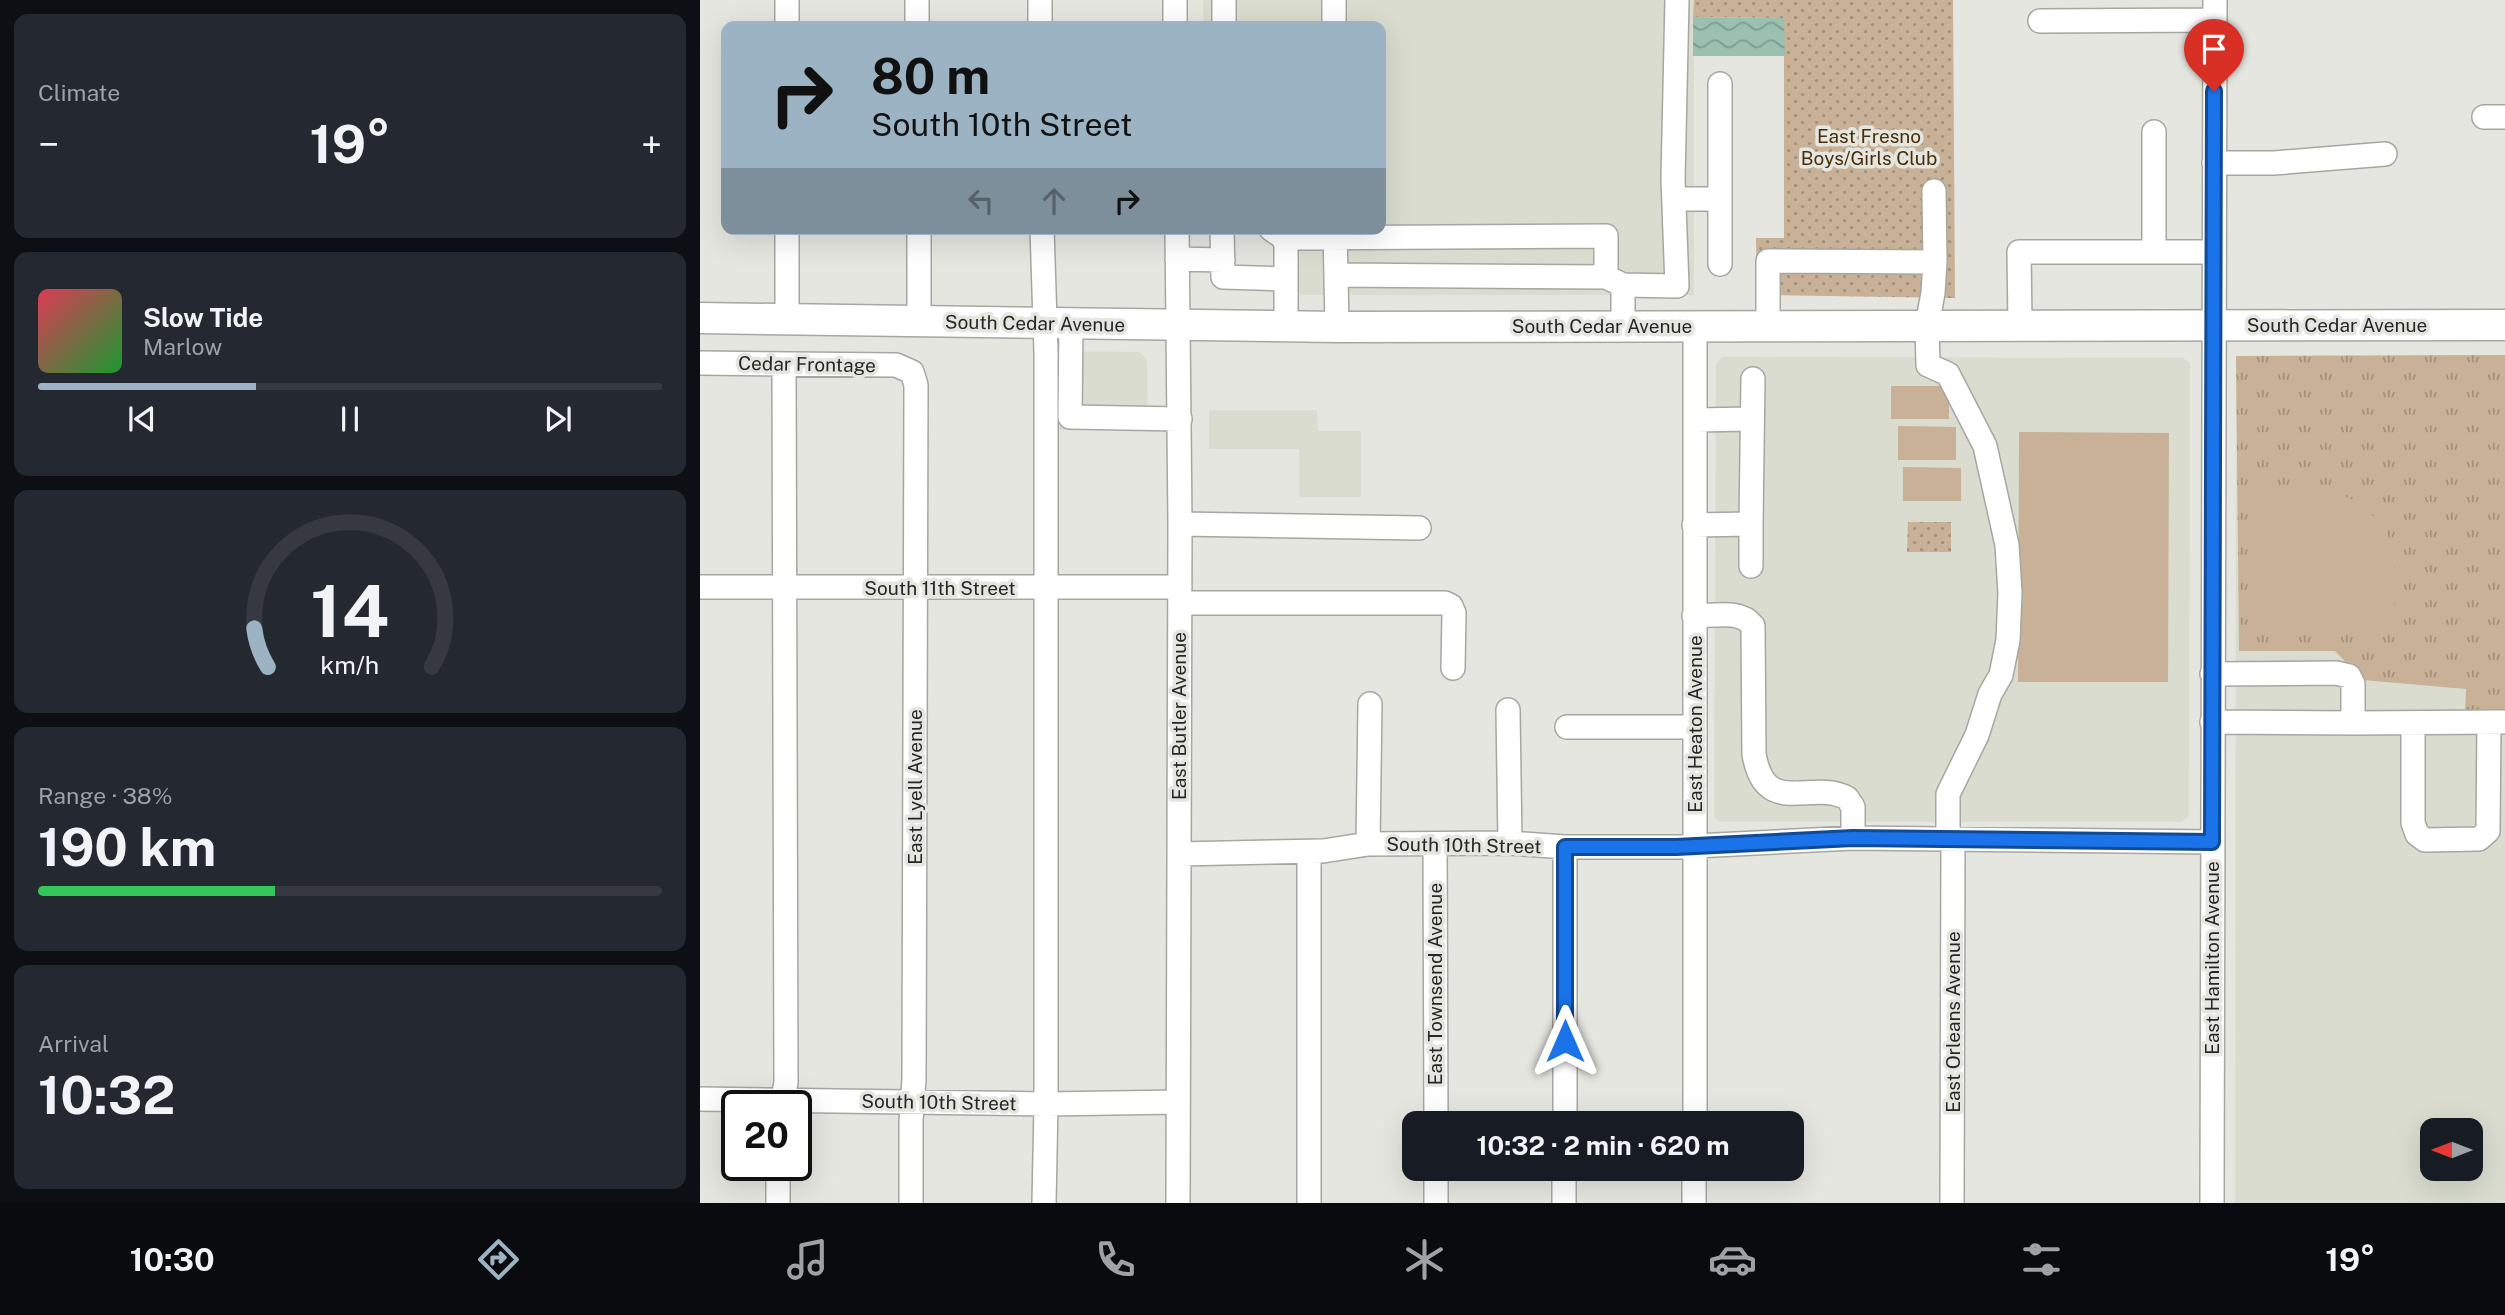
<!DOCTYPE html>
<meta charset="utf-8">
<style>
body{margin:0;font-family:"Public Sans",sans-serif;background:#242831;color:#f1f3f6;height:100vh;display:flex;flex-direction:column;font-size:26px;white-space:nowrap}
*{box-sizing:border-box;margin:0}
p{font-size:23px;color:#9ea1a6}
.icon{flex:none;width:38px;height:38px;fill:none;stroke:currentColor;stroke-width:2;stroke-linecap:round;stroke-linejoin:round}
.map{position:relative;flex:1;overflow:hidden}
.sheet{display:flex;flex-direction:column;gap:14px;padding:14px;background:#0d0f14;width:700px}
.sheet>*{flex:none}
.guide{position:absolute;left:21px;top:21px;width:665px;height:214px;border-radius:14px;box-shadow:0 7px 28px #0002;background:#9bb3c2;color:#111;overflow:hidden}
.needle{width:46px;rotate:270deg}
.controls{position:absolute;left:1720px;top:1118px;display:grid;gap:14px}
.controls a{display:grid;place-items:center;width:63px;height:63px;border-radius:14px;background:#171b24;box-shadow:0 7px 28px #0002;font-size:35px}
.speed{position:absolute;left:21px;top:1090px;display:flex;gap:14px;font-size:35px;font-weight:700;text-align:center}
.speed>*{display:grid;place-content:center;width:91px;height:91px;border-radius:50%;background:#171b24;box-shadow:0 7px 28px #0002;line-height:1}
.speed .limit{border:4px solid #111;border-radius:10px;background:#fff;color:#111}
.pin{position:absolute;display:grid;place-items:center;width:60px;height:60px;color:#fff;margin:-72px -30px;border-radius:50% 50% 50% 0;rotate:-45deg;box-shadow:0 0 7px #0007}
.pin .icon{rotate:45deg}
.me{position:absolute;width:77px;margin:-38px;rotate:0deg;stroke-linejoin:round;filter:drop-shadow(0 0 5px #0008)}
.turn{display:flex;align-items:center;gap:24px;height:147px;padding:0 35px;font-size:32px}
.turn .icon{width:91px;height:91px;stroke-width:2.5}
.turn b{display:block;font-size:49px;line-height:60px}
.lanes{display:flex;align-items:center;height:66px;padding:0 35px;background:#0003;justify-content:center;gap:35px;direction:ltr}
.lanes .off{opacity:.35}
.big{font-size:52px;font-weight:700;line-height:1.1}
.sheet .widget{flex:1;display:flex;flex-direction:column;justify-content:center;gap:10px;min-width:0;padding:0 24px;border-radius:14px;background:#242831}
.sheet .dial{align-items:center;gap:0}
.dial svg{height:182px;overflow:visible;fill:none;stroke:#363941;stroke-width:7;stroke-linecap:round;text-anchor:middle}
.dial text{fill:#f1f3f6;stroke:none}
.song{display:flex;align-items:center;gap:21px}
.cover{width:84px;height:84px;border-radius:10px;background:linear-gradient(135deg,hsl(350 70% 55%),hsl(130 70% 35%))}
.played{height:7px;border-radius:4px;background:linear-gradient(90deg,#9bb3c2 35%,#363941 35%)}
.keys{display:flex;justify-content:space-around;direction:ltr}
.heat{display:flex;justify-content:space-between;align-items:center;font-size:38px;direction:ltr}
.charge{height:10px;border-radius:5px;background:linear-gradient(90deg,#34c759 38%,#363941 0)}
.trip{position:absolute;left:702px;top:1111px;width:402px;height:70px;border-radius:14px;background:#171b24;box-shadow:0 7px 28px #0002;font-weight:700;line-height:70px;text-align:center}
.menu{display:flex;height:112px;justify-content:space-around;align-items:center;background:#090b0e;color:#9ea1a6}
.menu .icon{width:49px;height:49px}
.menu .on{color:#9bb3c2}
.menu b{font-size:32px;color:#f1f3f6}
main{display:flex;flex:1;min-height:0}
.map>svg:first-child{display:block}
</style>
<main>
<section class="sheet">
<div class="widget"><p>Climate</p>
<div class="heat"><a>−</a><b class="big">19°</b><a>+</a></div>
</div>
<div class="widget">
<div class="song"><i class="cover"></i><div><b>Slow Tide</b><p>Marlow</p></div></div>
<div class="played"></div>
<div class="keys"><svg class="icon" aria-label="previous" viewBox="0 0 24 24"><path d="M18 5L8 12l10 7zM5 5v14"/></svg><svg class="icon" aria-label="pause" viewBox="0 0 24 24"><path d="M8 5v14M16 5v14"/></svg><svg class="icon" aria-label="next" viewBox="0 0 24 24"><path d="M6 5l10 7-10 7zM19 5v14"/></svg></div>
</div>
<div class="widget dial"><svg viewBox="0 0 100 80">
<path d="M14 69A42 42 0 1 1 86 69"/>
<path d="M14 69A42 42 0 0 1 8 52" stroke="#9bb3c2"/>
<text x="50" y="56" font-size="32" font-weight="700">14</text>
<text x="50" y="72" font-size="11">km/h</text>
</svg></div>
<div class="widget"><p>Range · 38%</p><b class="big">190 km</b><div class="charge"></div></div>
<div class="widget"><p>Arrival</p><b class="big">10:32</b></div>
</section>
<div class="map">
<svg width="1805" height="1203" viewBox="0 0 1805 1203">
<defs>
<pattern id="grass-tufts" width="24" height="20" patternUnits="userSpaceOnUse" patternTransform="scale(1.75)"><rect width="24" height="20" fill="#c8b197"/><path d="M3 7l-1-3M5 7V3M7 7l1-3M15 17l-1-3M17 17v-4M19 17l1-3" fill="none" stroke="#a2907b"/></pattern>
<pattern id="park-dots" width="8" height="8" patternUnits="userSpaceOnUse" patternTransform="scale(1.75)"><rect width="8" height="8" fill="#c8b197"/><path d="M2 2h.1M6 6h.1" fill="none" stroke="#a2907b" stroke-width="1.8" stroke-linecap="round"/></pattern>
<pattern id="water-waves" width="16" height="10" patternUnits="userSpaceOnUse" patternTransform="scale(1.75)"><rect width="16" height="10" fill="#9bc0af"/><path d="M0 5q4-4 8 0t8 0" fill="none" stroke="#7e9c8e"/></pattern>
</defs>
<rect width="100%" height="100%" fill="#e5e6e0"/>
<path fill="#d9dccf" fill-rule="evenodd" d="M503 0H994V295H597V229H681V26H504Z
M353 351 439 352 447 359 448 429 352 430Z
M1805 355V1203H1535L1536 356ZM1732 1130H1771V1169H1732Z
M1022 357 1483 358 1490 363 1489 815 1482 822H1021L1014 817 1016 364Z
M509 410H617L618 431H661V497H599V449H509Z"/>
<path fill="url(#grass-tufts)" d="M1805 355V713L1765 714 1766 689 1663 680 1635 651H1539L1536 356Z"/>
<path fill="url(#park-dots)" d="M994 0H1253L1255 298 1057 295 1056 238H1084V18L993 17Z
M1208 522H1251V552H1207Z"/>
<path fill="#c8b197" d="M1191 386H1249V419H1191Z
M1198 426 1256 427V460H1198Z
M1319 432 1469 433 1468 682H1318Z
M1203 467 1261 468V501H1203Z
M1557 490 1635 493 1659 502 1680 523 1694 548V630L1569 631 1556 618Z"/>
<path fill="url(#water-waves)" d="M993 17 1084 18 1085 56H993Z"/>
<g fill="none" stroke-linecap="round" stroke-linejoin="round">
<defs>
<path id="minor" d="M87 0V26
M217 0V26
M340 0V26
M475 0V26
M1340 21 1514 20
M524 26V0
M634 26V0
M1020 84V264
M1784 117H1805
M1514 163H1574L1685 154
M1234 191 1235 262 1233 293 1227 325 1228 365 1248 374 1285 446 1307 545 1310 593 1308 640 1301 675 1290 694 1277 735 1248 794V840
M974 199H1019
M87 229V319
M219 229V322
M342 229 346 352V1104L344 1203
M477 229 480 524 478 1203
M522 229 523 277 585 279
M571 229 584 238 586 246V326
M635 229 637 327
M584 238 906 236V277
M1454 252V132
M477 259 523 260
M636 275 906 277 923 285 977 286 973 179 977 0
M923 285V325
M371 324 370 417 480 419
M1320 324 1319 252H1514
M1068 325V261L1235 262
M0 363 196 365 212 372 216 385 214 1079 211 1121V1203
M995 420 1052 419
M480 524 719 528
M1051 524 1053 379
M994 525 1051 524V566
M0 587H480
M480 603H745L751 606 754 613 753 668
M994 616C1014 616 1040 609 1053 626L1054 754C1065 819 1111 779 1147 798L1153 807V838
M1512 674 1636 673 1649 676 1653 684V723L1512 722
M808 710 810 843
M1653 723 1802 722
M1713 723V823L1717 834 1725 840 1779 839 1788 831 1789 722
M867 727H994
M668 844 670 704
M735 844 736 1124
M609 852V1203
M479 854 623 851 668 844 810 843 865 847H976L1153 838 1512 842
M0 1099 346 1104 478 1102
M81 1106 86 1083 84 364
M865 1124V847
M995 1124V325
M736 1169V1203
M78 1203V1166
M864 1203V1169
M994 1203V1169
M1252 1203 1253 840
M1512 1203 1515 0"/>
<path id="major" d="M0 318 637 327 1805 325"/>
</defs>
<use href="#minor" stroke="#a6a7a1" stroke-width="26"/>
<use href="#major" stroke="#a6a7a1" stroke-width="33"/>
<use href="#minor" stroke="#fff" stroke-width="23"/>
<use href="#major" stroke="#fff" stroke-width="30"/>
</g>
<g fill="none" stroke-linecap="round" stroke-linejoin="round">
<defs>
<path id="route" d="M865 1041V847H976L1153 838 1512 842 1514 91"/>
</defs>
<use href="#route" stroke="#114b97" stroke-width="18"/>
<use href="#route" stroke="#1a73e8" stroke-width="12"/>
</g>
<g text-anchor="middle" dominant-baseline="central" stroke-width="7" stroke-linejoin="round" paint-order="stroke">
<g font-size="19" fill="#472d09" stroke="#e5e6e0">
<text x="1169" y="136">East Fresno<tspan x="1169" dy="22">Boys/Girls Club</tspan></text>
</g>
<g font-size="19" fill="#262725" stroke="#e5e6e0">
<text transform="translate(335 323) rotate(1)">South Cedar Avenue</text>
<text x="1637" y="325">South Cedar Avenue</text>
<text x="902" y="326">South Cedar Avenue</text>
<text transform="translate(107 364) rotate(1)">Cedar Frontage</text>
<text x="240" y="588">South 11th Street</text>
<text transform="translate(479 716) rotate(-90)">East Butler Avenue</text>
<text transform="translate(995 724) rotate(-90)">East Heaton Avenue</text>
<text transform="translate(215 787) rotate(-90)">East Lyell Avenue</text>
<text transform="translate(764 845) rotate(1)">South 10th Street</text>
<text transform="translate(1512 958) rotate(-90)">East Hamilton Avenue</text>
<text transform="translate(735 984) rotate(-90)">East Townsend Avenue</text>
<text transform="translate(1253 1022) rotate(-90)">East Orleans Avenue</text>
<text transform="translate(239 1102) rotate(1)">South 10th Street</text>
</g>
</g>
</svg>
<div class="controls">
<a><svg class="needle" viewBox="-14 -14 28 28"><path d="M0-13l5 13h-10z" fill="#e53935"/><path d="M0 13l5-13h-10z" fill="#9ea1a6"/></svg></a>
</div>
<div class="speed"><div class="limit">20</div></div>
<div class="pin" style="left:1514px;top:91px;background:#d93025"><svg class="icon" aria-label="arrive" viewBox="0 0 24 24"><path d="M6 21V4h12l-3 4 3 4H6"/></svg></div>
<svg class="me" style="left:865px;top:1041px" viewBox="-20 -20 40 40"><path d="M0-17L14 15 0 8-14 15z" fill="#1a73e8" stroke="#fff" stroke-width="4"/></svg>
<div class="trip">10:32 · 2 min · 620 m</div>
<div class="guide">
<div class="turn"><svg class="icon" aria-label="right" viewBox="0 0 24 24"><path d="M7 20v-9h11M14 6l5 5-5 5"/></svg><div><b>80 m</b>South 10th Street</div></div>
<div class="lanes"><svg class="icon off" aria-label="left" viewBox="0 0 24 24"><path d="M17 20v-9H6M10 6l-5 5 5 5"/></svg><svg class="icon off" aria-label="ahead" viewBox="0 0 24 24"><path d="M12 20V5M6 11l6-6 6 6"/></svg><svg class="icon" aria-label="right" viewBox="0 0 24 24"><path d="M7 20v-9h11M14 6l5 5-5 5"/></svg></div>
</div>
</div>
</main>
<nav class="menu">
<b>10:30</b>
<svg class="icon on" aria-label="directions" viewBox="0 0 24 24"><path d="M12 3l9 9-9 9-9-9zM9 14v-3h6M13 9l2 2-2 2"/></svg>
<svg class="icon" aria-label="music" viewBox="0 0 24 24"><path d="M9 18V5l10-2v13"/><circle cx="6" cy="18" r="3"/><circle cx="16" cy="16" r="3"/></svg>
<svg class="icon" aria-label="phone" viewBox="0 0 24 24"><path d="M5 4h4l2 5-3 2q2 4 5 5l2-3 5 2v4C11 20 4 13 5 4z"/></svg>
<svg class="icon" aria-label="climate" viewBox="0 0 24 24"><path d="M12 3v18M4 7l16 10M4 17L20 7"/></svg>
<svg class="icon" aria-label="car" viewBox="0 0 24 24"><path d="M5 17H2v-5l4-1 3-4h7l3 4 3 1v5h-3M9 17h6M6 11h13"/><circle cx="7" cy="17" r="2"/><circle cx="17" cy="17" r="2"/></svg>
<svg class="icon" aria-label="filters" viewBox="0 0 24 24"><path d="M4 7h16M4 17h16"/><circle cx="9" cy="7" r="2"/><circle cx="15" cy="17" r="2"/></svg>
<b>19°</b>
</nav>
